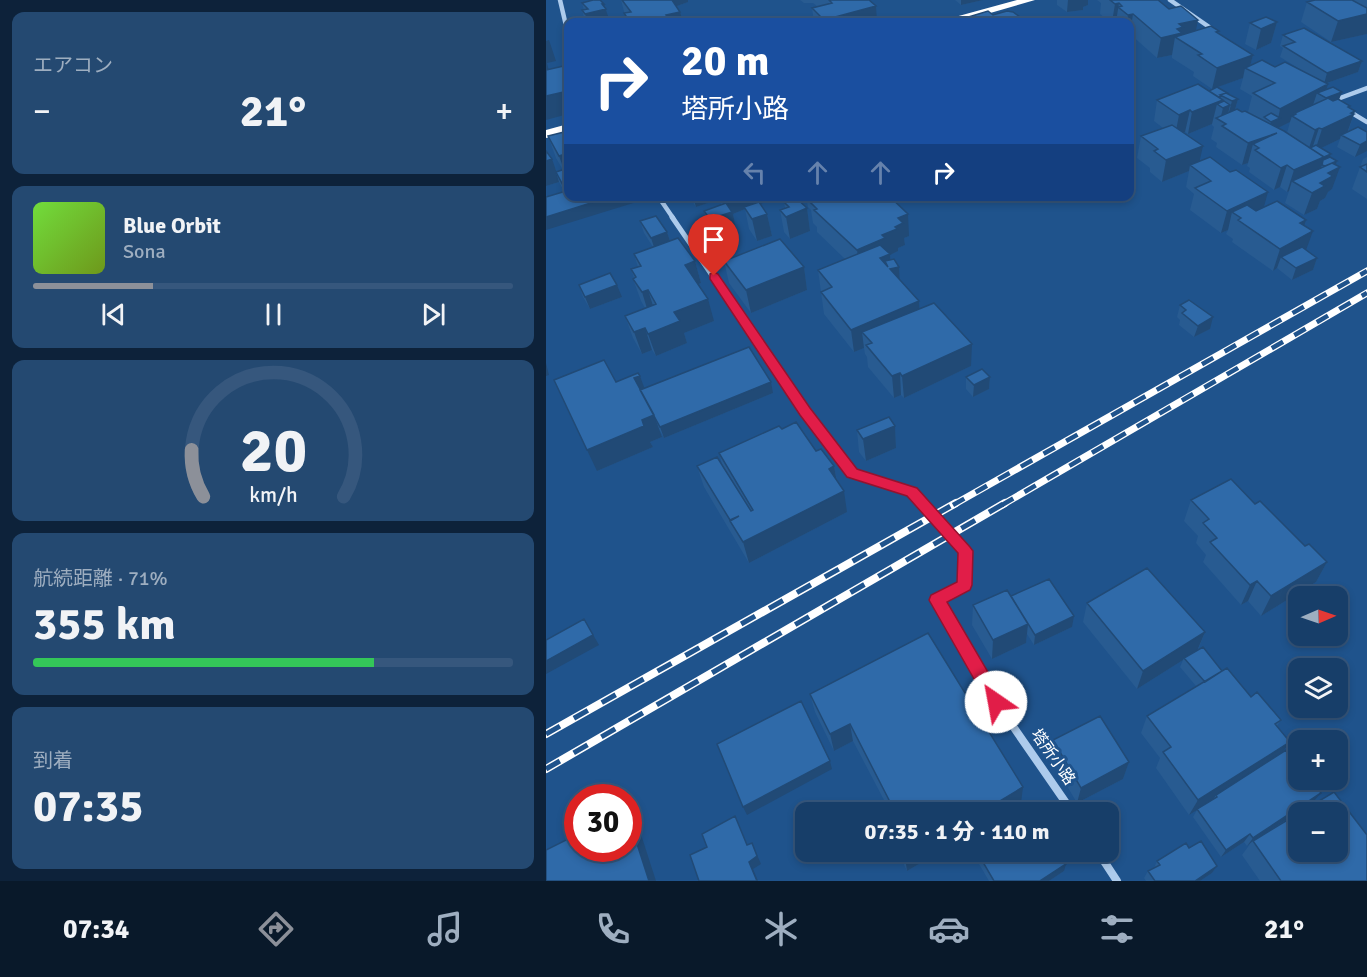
<!DOCTYPE html>
<html lang="ja">
<meta charset="utf-8">
<style>
body{margin:0;font-family:Signika,"Noto Sans JP",sans-serif;background:#244971;color:#f1f3f6;height:100vh;display:flex;flex-direction:column;font-size:22px;white-space:nowrap}
*{box-sizing:border-box;margin:0}
p{font-size:20px;color:#9eaec0}
.icon{flex:none;width:33px;height:33px;fill:none;stroke:currentColor;stroke-width:2;stroke-linecap:round;stroke-linejoin:round}
.map{position:relative;flex:1;overflow:hidden}
.sheet{display:flex;flex-direction:column;gap:12px;padding:12px;background:#0d223a;width:546px}
.sheet>*{flex:none}
.hud{position:absolute;left:18px;top:18px;width:570px;height:183px;border-radius:12px;box-shadow:0 3px 9px #0003,0 0 0 2px #36577d;background:#1a4fa0;color:#fff;overflow:hidden}
.needle{width:39px;rotate:88deg}
.buttons{position:absolute;left:742px;top:586px;display:grid;gap:12px}
.buttons a{display:grid;place-items:center;width:60px;height:60px;border-radius:12px;background:#173e69;box-shadow:0 3px 9px #0003,0 0 0 2px #36577d;font-size:30px}
.speed{position:absolute;left:18px;top:784px;display:flex;gap:12px;font-size:30px;font-weight:700;text-align:center}
.speed>*{display:grid;place-content:center;width:78px;height:78px;border-radius:50%;background:#173e69;box-shadow:0 3px 9px #0003,0 0 0 2px #36577d;line-height:1}
.speed .limit{border:9px solid #d22;background:#fff;color:#111}
.pin{position:absolute;display:grid;place-items:center;width:51px;height:51px;color:#fff;margin:-62px -26px;border-radius:50% 50% 50% 0;rotate:-45deg;box-shadow:0 0 6px #0007}
.pin .icon{rotate:45deg}
.me{position:absolute;width:66px;margin:-33px;rotate:327deg;stroke-linejoin:round;filter:drop-shadow(0 0 4px #0008)}
.turn{display:flex;align-items:center;gap:21px;height:126px;padding:0 18px;font-size:27px}
.turn .icon{width:78px;height:78px;stroke-width:2.5}
.turn b{display:block;font-size:42px;line-height:51px}
.lanes{display:flex;align-items:center;height:57px;padding:0 18px;background:#0003;justify-content:center;gap:30px;direction:ltr}
.lanes .off{opacity:.35}
.big{font-size:45px;font-weight:800;line-height:1.1}
.sheet .tile{flex:1;display:flex;flex-direction:column;justify-content:center;gap:9px;min-width:0;padding:0 21px;border-radius:12px;background:#244971}
.sheet .dial{align-items:center;gap:0}
.dial svg{height:156px;overflow:visible;fill:none;stroke:#36577d;stroke-width:7;stroke-linecap:round;text-anchor:middle}
.dial text{fill:#f1f3f6;stroke:none}
.song{display:flex;align-items:center;gap:18px}
.cover{width:72px;height:72px;border-radius:9px;background:linear-gradient(135deg,hsl(100 70% 55%),hsl(80 70% 35%))}
.played{height:6px;border-radius:3px;background:linear-gradient(90deg,#8c9099 25%,#36577d 25%)}
.keys{display:flex;justify-content:space-around;direction:ltr}
.heat{display:flex;justify-content:space-between;align-items:center;font-size:33px;direction:ltr}
.charge{height:9px;border-radius:4px;background:linear-gradient(90deg,#34c759 71%,#36577d 0)}
.trip{position:absolute;left:249px;top:802px;width:324px;height:60px;border-radius:12px;background:#173e69;box-shadow:0 3px 9px #0003,0 0 0 2px #36577d;font-weight:800;line-height:60px;text-align:center}
.dock{display:flex;height:96px;justify-content:space-around;align-items:center;background:#09192a;color:#9eaec0}
.dock .icon{width:42px;height:42px}
.dock .selected{color:#8c9099}
.dock b{font-size:27px;color:#f1f3f6}
main{display:flex;flex:1;min-height:0}
.map>svg:first-child{display:block}
</style>
<main>
<section class="sheet">
<div class="tile"><p>エアコン</p>
<div class="heat"><a>−</a><b class="big">21°</b><a>+</a></div>
</div>
<div class="tile">
<div class="song"><i class="cover"></i><div><b>Blue Orbit</b><p>Sona</p></div></div>
<div class="played"></div>
<div class="keys"><svg class="icon" aria-label="previous" viewBox="0 0 24 24"><path d="M18 5L8 12l10 7zM5 5v14"/></svg><svg class="icon" aria-label="pause" viewBox="0 0 24 24"><path d="M8 5v14M16 5v14"/></svg><svg class="icon" aria-label="next" viewBox="0 0 24 24"><path d="M6 5l10 7-10 7zM19 5v14"/></svg></div>
</div>
<div class="tile dial"><svg viewBox="0 0 100 80">
<path d="M14 69A42 42 0 1 1 86 69"/>
<path d="M14 69A42 42 0 0 1 8 45" stroke="#8c9099"/>
<text x="50" y="56" font-size="32" font-weight="700">20</text>
<text x="50" y="72" font-size="11">km/h</text>
</svg></div>
<div class="tile"><p>航続距離 · 71%</p><b class="big">355 km</b><div class="charge"></div></div>
<div class="tile"><p>到着</p><b class="big">07:35</b></div>
</section>
<div class="map">
<svg width="821" height="881" viewBox="0 0 821 881">
<rect width="100%" height="100%" fill="#1f538c"/>
<g fill="none" stroke-linecap="round" stroke-linejoin="round">
<path stroke="#adcbec" stroke-width="4.5" d="M14 0 22 34
M624 0 669 31
M786 101 821 88
M801 110 821 122
M112 196 127 218"/>
<path stroke="#adcbec" stroke-width="5" d="M126 217 259 411 306 473 366 491 378 505"/>
<path stroke="#adcbec" stroke-width="8" d="M377 503 419 551 418 585 391 600 437 683 527 813
M552 852 571 881"/>
<path fill="#fff" fill-rule="evenodd" d="M471 0H489L413 22H396L398 20Z
M22 124V132L0 138V130Z"/>
<defs>
<path id="rail-far1" d="M407 505 821 271
M456 505 821 293"/>
<path id="rail" d="M0 734 410 503
M0 769 459 503"/>
</defs>
<use href="#rail-far1" stroke="#fff" stroke-width="7"/>
<use href="#rail" stroke="#fff" stroke-width="8"/>
<use href="#rail-far1" stroke="#1f538c" stroke-width="4.5" stroke-dasharray="13" stroke-linecap="butt"/>
<use href="#rail" stroke="#1f538c" stroke-width="5" stroke-dasharray="16" stroke-linecap="butt"/>
</g>
<path fill="#285b91" fill-rule="evenodd" d="M75 0H142V2L131 6 137 22H34L39 21 36 10H38L36 3 59 8 63 22 80 19Z
M254 0H323L331 22H268L266 8 271 6 267 3H258Z
M409 0H437L415 5Z
M511 0H542V5L537 7V10L521 12 511 5Z
M551 0H612L650 31H673L672 33 707 55 704 66 729 67 757 71 734 57 737 48 734 46 737 35 816 61 812 72 781 83 782 84 780 89 793 99 804 106V108L809 111 802 132H821L809 157 791 147 794 139 775 148 785 154 784 157 790 165 786 189 782 192 779 198 774 201 771 209 758 215 739 203 743 191 741 192 734 187 728 190 703 172 704 168 701 166 702 163 696 165 670 147 671 143 665 139 668 127 666 125V124L642 134 639 132 637 133 653 162 718 207 758 226 760 250 771 258 767 270 746 280 731 268 727 271 686 242 687 239 680 234 682 230 675 233 644 210 648 194 640 187 643 171 616 182 604 172V168L591 158 595 136 617 128 608 121 611 100 663 91 666 89 647 76 648 72 626 58V55L611 58 584 34V22H564L554 14 555 3ZM697 78 694 89 706 96 702 112H696L689 110 692 99 671 87ZM744 122 741 133 732 128Z
M769 0H821V34L785 42 755 22 761 2Z
M731 22 725 43 710 50 699 44 704 23Z
M2 136 22 153 97 200 18 191 13 182 0 186V151L11 172 17 170 10 158Z
M821 157V199L806 189 817 159Z
M143 196H163L165 202 150 207Z
M170 196H232V198L214 204 221 214 226 236 211 241 203 229 199 209 187 214 191 234 170 242 163 233 158 211 176 205Z
M259 196H343L363 236 358 238 359 245 352 248V251L344 255V260L354 280 373 301V309L425 366 358 398 355 395 348 398 322 367 321 357 319 354 318 348 308 352 278 314 272 270 299 259 271 232V227L267 223 265 210 262 207 261 202 259 200Z
M238 202 261 208 264 231 244 239 238 232 234 210 239 208Z
M94 221 121 232 124 241 149 261 155 283 152 284 168 321 138 333 141 343 110 356 106 350 96 354 87 338 79 316 99 308 95 301 87 279 88 278 85 269 92 267 88 254 107 247 98 233Z
M178 261 258 267 261 290 205 313 183 283Z
M33 285 76 297 44 309 37 297Z
M634 305 664 329 648 337 633 325 634 320 631 317Z
M420 377H444L443 389 427 397 420 389Z
M70 382 98 388 227 393 118 438 113 429 116 437 104 442 107 447 51 471Z
M349 426 350 448 320 461 313 452 311 430Z
M236 429 270 451 288 466 291 481 301 512 203 563 158 487 151 466 177 468 173 453Z
M645 500 709 504 759 546 781 562 770 582 715 616 702 601 695 605 657 562 660 555 650 543 652 536 638 521Z
M465 596 526 627 488 645 481 634 480 643 446 659 426 625 427 605Z
M541 603 659 632 652 650 705 697 735 720 731 726 737 752 768 801 725 830 821 881H714L696 855 704 844 701 846 698 842 675 857 647 817 651 810 643 815 610 768 614 758 595 733 601 716 650 686 634 667 637 660 591 689 537 622Z
M264 694 475 803 458 813H335L334 805 339 802 307 741 288 751 269 712Z
M507 740 583 762 577 779 531 803 504 757Z
M643 848 671 866 666 873 654 881H600L598 878 602 871 608 868 611 861Z
M352 852H393L361 871Z
M426 852H513L518 871 503 881H443Z"/>
<path fill="#214a76" d="M125 0H142V2L131 6 132 12H134L137 22H108L120 15Z
M415 0H437L415 5Z
M522 0H542V5L537 7V10L521 12Z
M573 3 570 22H566L569 4Z
M56 4H58L64 22H42L39 14Z
M330 6 331 22H278V20Z
M587 14 584 34V22H581L582 15Z
M821 14V34L785 42 792 21Z
M652 20 648 40 629 37 626 55 611 58 615 38 633 24Z
M731 22 725 43 710 50 715 29Z
M3 40 10 61 1 63 3 71H0V41Z
M707 55 703 70 699 68 697 78 666 89 671 68Z
M816 61 812 72 778 84 781 73Z
M782 84 778 97 771 93 765 111 750 114 749 113 747 117 746 116 744 122 730 129 713 148 707 144 702 163 696 165 702 143 721 136 725 122 732 119 734 109Z
M22 91V114L0 120V96Z
M796 92 788 113 780 98Z
M692 99 686 120 680 123 686 101Z
M677 100 675 107 671 104 666 124 642 134 646 112Z
M684 105 680 123 674 120 677 108Z
M804 106 800 118 809 111 800 136 795 135 794 139 769 151 776 129Z
M644 110 639 132 629 136 633 115Z
M773 128 766 149 762 151 769 130Z
M821 141V151L809 157 814 145Z
M657 146 652 168 644 165 643 171 616 182 620 160Z
M22 153V177L21 178 13 156Z
M785 154 781 166 776 165 771 179 746 181 743 191 741 192 748 170Z
M6 159 13 179 10 172 13 182 0 186V161Z
M791 161 788 170 794 167 786 189 782 192 779 198 774 201 771 209 758 215 766 193 774 183 780 167Z
M741 165 734 187 728 190 735 168Z
M722 192 716 214 695 218 686 212 682 230 675 233 681 211Z
M67 196H96L97 200 0 230V217Z
M147 196H163L165 202 150 207Z
M200 196H232V198L200 209 198 207 199 209 187 214 191 234 170 242 164 219 181 203Z
M261 208 264 231 244 239 240 217Z
M221 214 226 236 211 241 206 219Z
M362 214 363 236 358 238 359 245 352 248V251L344 255 345 269 353 267 354 289 339 261 340 279 314 272 311 250 336 235 352 218Z
M760 220 754 238 767 231 759 253 735 257 731 268 727 271 734 249 754 223Z
M121 232 125 244 109 250 105 238Z
M771 258 767 270 746 280 750 268Z
M149 261 155 283 145 287 139 265Z
M258 267 261 290 205 313 200 290Z
M71 285 76 297 44 309 39 297Z
M102 290 109 312 103 315 96 292Z
M162 299 168 321 138 333 141 343 110 356 102 334 128 312Z
M373 301 374 324 326 343 316 332 318 348 308 352 305 330Z
M667 317 664 329 648 337 652 326Z
M99 328 106 350 96 354 88 332Z
M426 344 425 366 358 398 356 376Z
M0 363 3 375 0 376Z
M354 373 355 395 348 398 346 376Z
M94 376 102 398 99 399 88 378Z
M444 377 443 389 427 397 428 385Z
M225 382 227 393 118 438 114 427Z
M108 415 116 437 104 442 107 447 51 471 41 450 96 420Z
M349 426 350 448 320 461 317 439Z
M288 466 292 488 283 469Z
M298 491 301 512 203 563 197 542Z
M781 562 770 582 715 616 725 596Z
M711 581 702 601 695 605 704 585Z
M528 616 526 627 488 645 489 635Z
M38 619 53 645 0 674V661Z
M482 624 480 643 446 659 447 640Z
M659 632 651 651 638 658 637 660 591 689 597 671Z
M304 724 307 741 288 751 284 734Z
M744 742 732 758 670 795 666 801 643 815 652 800Z
M284 761 286 769 201 815 197 807Z
M583 762 577 779 531 803 535 788Z
M477 787 475 803 458 813H434Z
M775 793 768 801 707 842V841L701 846 707 838Z
M82 812 92 825 110 881H103L82 816Z
M704 834 698 842 675 857 680 850Z
M206 843 215 864 207 869 212 881H211L203 862Z
M368 852H393L361 871 359 857Z
M520 864 518 871 503 881H494Z
M671 866 666 873 654 881H649Z"/>
<path fill="#2f6aa9" stroke="#214a76" stroke-width="1.5" d="M47 0H54L58 4H56L60 9 39 14 36 10 42 9 36 3Z
M76 0H126L134 12 120 15 122 18 108 22H62L82 19 78 13 85 12Z
M283 0H323L330 6 278 20 266 8 286 3Z
M564 0H612L623 9 635 6 652 20 633 24 637 27 631 29 636 33 615 38 587 14 582 15 572 7 576 6 573 3 569 4Z
M769 0H806L821 8V14L792 21 761 2Z
M442 11 447 15 461 11 467 12 481 22H425L419 18Z
M720 17 731 22 715 29 704 23Z
M52 18 56 22H34Z
M417 18 422 22H402Z
M665 26 673 31 670 32 707 55 671 68 652 55 656 54 629 37Z
M758 28 816 61 781 73 737 46 749 42 737 35Z
M716 60 729 67 739 62 782 84 734 109 707 93 729 83 699 68Z
M22 65V91L0 96V70Z
M652 84 677 100 646 112 644 110 633 115 611 100Z
M671 87 683 94 680 93 674 95V98L663 91Z
M787 87 796 92 780 98 771 93Z
M680 93 692 99 686 101 674 95Z
M782 98 787 101 792 99 804 106 802 107 809 111 805 113 808 114 776 129 773 128 769 130 746 116 750 114 749 113Z
M678 101 684 105 677 108 671 104Z
M691 109 696 112 699 111 738 131 778 157 748 170 741 165 735 168 709 150 713 148 707 144 731 133 702 143 676 126 680 124 670 118Z
M725 113 734 118 725 122 718 117Z
M626 125 657 146 620 160 608 151 612 149 595 136Z
M812 127 821 132V141L814 145 795 135Z
M22 131V153L13 156 2 136Z
M770 145 785 154 778 157 764 148Z
M0 151 6 159 0 161Z
M664 157 684 172 690 170 722 192 681 211 649 188 665 181 644 165Z
M784 157 791 161 779 166 776 165 777 160Z
M786 163 794 167 782 173 787 176 774 183 779 186 766 193 746 181Z
M821 164V172L814 167Z
M22 168V196H67L0 217V197L20 191 10 172Z
M176 196H200L181 203Z
M270 196H343L362 214 352 218 357 223 349 227 351 229 336 235 339 238 311 250 268 210 271 209 263 201 272 198Z
M250 198 261 208 240 217 234 210 243 207 238 202Z
M731 201 760 220 754 223 767 231 734 249 692 220 695 218 686 212 701 205 710 211Z
M213 202 221 214 206 219 198 207Z
M180 203 186 212 164 219 158 211Z
M110 216 121 232 105 238 94 221Z
M132 238 149 261 139 265 162 299 128 312 134 321 102 334 99 328 88 332 79 316 110 304 102 290 96 292 87 279 90 277 85 269 95 266 88 254Z
M234 239 258 267 200 290 178 261Z
M334 245 344 254 334 258 342 267 339 261 348 259 353 267 344 269 373 301 305 330 275 292 286 287 272 270Z
M756 247 771 258 750 268 735 257Z
M64 273 71 285 39 297 33 285Z
M643 300 667 317 652 326 636 313 640 310 634 305Z
M388 303 426 344 356 376 354 373 346 376 320 345 326 343 316 332Z
M203 347 225 382 114 427 94 390Z
M58 360 70 382 92 373 94 376 88 378 108 415 96 420 98 426 41 450 8 380Z
M436 369 444 377 428 385 420 377Z
M343 417 349 426 317 439 311 430Z
M250 422 270 451 275 449 288 466 283 469 298 491 197 542 184 521 193 516 184 520 151 466 171 457 205 511 207 510 173 453 233 426 236 429Z
M685 479 709 504 714 501 759 546 763 544 781 562 725 596 711 581 704 585 664 542 671 538 657 523 663 519 645 500Z
M601 568 659 632 597 671 541 603Z
M503 579 528 616 489 635 465 596Z
M461 590 482 624 447 640 427 605Z
M38 619 47 635 0 661V640Z
M382 633 477 787 434 813H338L334 805 343 800 304 724 284 734 264 694Z
M657 647 676 671 659 682 638 658Z
M681 668 705 697 711 692 735 720 729 724 744 742 652 800 617 752 625 747 601 716Z
M255 701 284 761 197 807 171 744Z
M554 716 583 762 535 788 507 740Z
M740 750 753 766V780H764L775 793 707 838 704 834 680 850 651 809 671 797 670 795Z
M788 792 821 835V881H735L707 841 753 813V852H792V813H753Z
M482 804 488 813H467Z
M82 816 103 881H0V850L32 834V849H82Z
M189 816 201 845 206 843 211 856 203 862 211 881H153L144 855 161 847 156 834Z
M655 841 671 866 649 881H609L602 871 614 865 611 861 640 843 643 848Z
M357 852H368L359 857Z
M431 852H513L520 864 494 881H448Z"/>
<path fill="#e11d48" stroke="#92132f" stroke-width="1.5" d="M168 272 172 274 264 408 311 469 371 488 424 547 427 551 426 585 424 590 401 602 456 696 458 702 456 707 450 710 444 707 383 600 385 595 411 582 412 553 361 496 301 477 254 415 164 279V274Z"/>
<g text-anchor="middle" dominant-baseline="central" stroke-width="6" stroke-linejoin="round" paint-order="stroke">
<g font-size="16" fill="#fff" stroke="#1f538c">
<text transform="translate(507 757) rotate(55)">塔所小路</text>
</g>
</g>
</svg>
<div class="buttons">
<a><svg class="needle" viewBox="-14 -14 28 28"><path d="M0-13l5 13h-10z" fill="#e53935"/><path d="M0 13l5-13h-10z" fill="#9eaec0"/></svg></a>
<a><svg class="icon" aria-label="layers" viewBox="0 0 24 24"><path d="M12 4l9 5-9 5-9-5zM3 14l9 5 9-5"/></svg></a>
<a>+</a>
<a>−</a>
</div>
<div class="speed"><div class="limit">30</div></div>
<div class="pin" style="left:168px;top:276px;background:#d93025"><svg class="icon" aria-label="arrive" viewBox="0 0 24 24"><path d="M6 21V4h12l-3 4 3 4H6"/></svg></div>
<svg class="me" style="left:450px;top:702px" viewBox="-20 -20 40 40"><circle r="19" fill="#fff"/><path d="M0-13L10 11 0 6-10 11z" fill="#e11d48"/></svg>
<div class="trip">07:35 · 1 分 · 110 m</div>
<div class="hud">
<div class="turn"><svg class="icon" aria-label="right" viewBox="0 0 24 24"><path d="M7 20v-9h11M14 6l5 5-5 5"/></svg><div><b>20 m</b>塔所小路</div></div>
<div class="lanes"><svg class="icon off" aria-label="left" viewBox="0 0 24 24"><path d="M17 20v-9H6M10 6l-5 5 5 5"/></svg><svg class="icon off" aria-label="ahead" viewBox="0 0 24 24"><path d="M12 20V5M6 11l6-6 6 6"/></svg><svg class="icon off" aria-label="ahead" viewBox="0 0 24 24"><path d="M12 20V5M6 11l6-6 6 6"/></svg><svg class="icon" aria-label="right" viewBox="0 0 24 24"><path d="M7 20v-9h11M14 6l5 5-5 5"/></svg></div>
</div>
</div>
</main>
<nav class="dock">
<b>07:34</b>
<svg class="icon selected" aria-label="directions" viewBox="0 0 24 24"><path d="M12 3l9 9-9 9-9-9zM9 14v-3h6M13 9l2 2-2 2"/></svg>
<svg class="icon" aria-label="music" viewBox="0 0 24 24"><path d="M9 18V5l10-2v13"/><circle cx="6" cy="18" r="3"/><circle cx="16" cy="16" r="3"/></svg>
<svg class="icon" aria-label="phone" viewBox="0 0 24 24"><path d="M5 4h4l2 5-3 2q2 4 5 5l2-3 5 2v4C11 20 4 13 5 4z"/></svg>
<svg class="icon" aria-label="climate" viewBox="0 0 24 24"><path d="M12 3v18M4 7l16 10M4 17L20 7"/></svg>
<svg class="icon" aria-label="car" viewBox="0 0 24 24"><path d="M5 17H2v-5l4-1 3-4h7l3 4 3 1v5h-3M9 17h6M6 11h13"/><circle cx="7" cy="17" r="2"/><circle cx="17" cy="17" r="2"/></svg>
<svg class="icon" aria-label="filters" viewBox="0 0 24 24"><path d="M4 7h16M4 17h16"/><circle cx="9" cy="7" r="2"/><circle cx="15" cy="17" r="2"/></svg>
<b>21°</b>
</nav>
